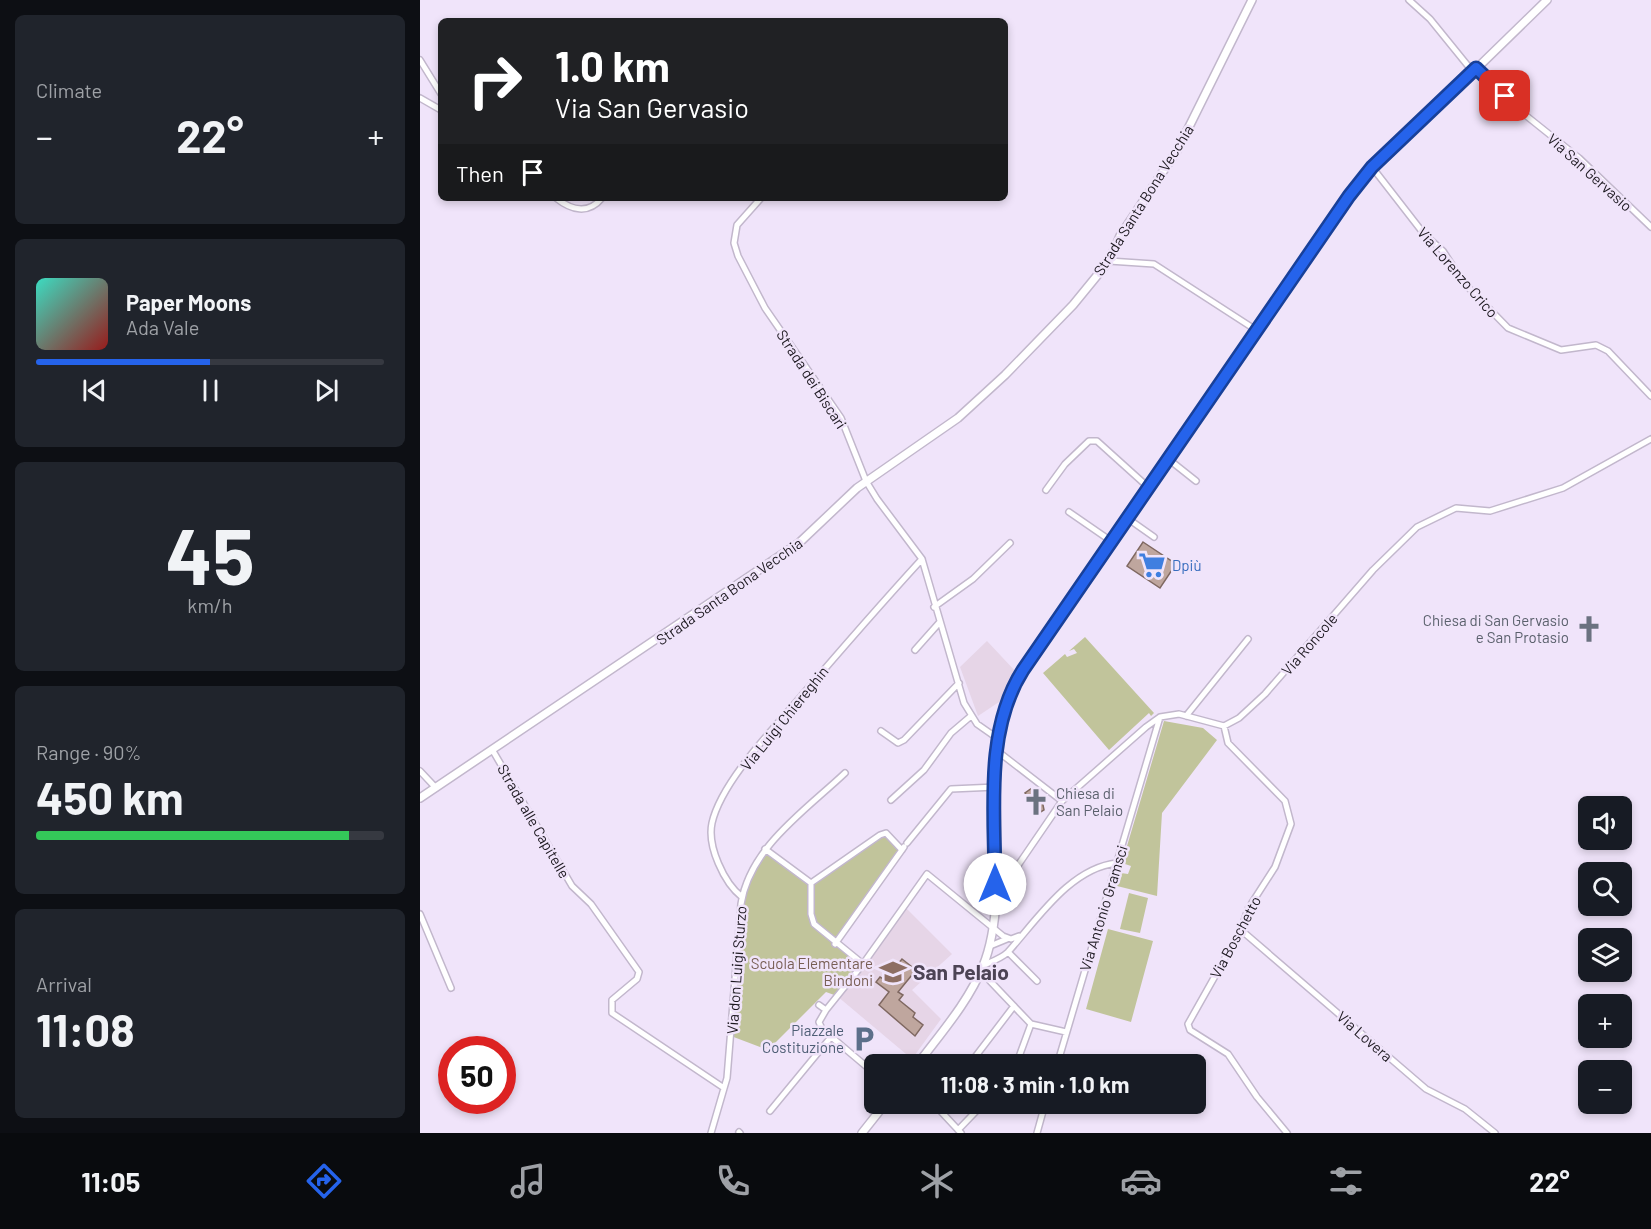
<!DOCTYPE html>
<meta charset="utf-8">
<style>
body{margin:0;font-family:Barlow,sans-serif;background:#20242c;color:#f1f3f6;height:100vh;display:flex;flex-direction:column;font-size:22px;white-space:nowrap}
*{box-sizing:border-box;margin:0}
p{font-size:20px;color:#9ea1a6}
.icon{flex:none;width:33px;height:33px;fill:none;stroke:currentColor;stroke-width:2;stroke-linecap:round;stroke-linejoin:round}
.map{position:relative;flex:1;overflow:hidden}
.drawer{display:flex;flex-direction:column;gap:15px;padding:15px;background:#0d0f14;width:420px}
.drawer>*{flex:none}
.hud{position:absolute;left:18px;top:18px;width:570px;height:183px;border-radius:9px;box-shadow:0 3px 9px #0003;background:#202124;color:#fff;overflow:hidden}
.fabs{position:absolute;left:1158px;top:796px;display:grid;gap:12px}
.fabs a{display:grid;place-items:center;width:54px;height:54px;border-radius:9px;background:#171b24;box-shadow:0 3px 9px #0003;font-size:30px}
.speed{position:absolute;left:18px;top:1036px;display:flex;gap:12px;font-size:30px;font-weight:700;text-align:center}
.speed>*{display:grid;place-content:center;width:78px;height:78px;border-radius:50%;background:#171b24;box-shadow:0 3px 9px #0003;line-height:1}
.speed .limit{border:9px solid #d22;background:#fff;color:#111}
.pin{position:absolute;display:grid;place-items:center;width:51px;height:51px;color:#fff;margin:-26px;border-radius:12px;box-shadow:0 3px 9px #0006}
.me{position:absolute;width:66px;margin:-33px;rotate:0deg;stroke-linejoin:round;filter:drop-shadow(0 0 4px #0008)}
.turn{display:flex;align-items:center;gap:21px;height:126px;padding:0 18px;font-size:27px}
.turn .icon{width:78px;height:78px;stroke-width:2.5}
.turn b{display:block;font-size:42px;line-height:51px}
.then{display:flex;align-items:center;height:57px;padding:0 18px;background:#0003;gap:12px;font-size:22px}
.big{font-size:45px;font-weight:700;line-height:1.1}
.drawer .widget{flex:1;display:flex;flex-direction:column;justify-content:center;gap:9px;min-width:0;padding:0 21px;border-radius:9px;background:#20242c}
.drawer .dial{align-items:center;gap:0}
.dial b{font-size:78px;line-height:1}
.song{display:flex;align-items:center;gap:18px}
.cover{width:72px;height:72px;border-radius:9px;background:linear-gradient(135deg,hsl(170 70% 55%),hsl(0 70% 35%))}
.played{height:6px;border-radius:3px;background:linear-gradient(90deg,#2563eb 50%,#363941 50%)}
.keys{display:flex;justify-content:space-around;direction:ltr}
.heat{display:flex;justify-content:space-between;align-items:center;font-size:33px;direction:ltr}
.charge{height:9px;border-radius:4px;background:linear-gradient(90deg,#34c759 90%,#363941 0)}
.trip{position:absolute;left:444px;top:1054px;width:342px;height:60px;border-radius:9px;background:#171b24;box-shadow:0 3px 9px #0003;font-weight:700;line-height:60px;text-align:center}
.tabs{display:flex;height:96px;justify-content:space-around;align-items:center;background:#090b0e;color:#9ea1a6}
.tabs .icon{width:42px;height:42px}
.tabs .selected{color:#2563eb}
.tabs b{font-size:27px;color:#f1f3f6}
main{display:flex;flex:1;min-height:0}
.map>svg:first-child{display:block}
</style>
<main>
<section class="drawer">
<div class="widget"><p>Climate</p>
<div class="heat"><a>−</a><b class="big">22°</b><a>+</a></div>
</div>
<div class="widget">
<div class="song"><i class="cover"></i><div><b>Paper Moons</b><p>Ada Vale</p></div></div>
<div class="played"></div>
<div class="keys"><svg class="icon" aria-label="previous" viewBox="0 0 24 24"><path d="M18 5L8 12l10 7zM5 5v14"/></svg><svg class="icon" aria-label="pause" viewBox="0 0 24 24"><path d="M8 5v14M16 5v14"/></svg><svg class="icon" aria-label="next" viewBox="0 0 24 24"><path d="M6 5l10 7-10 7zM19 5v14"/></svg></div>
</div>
<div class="widget dial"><b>45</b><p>km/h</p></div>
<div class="widget"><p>Range · 90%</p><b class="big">450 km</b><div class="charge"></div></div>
<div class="widget"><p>Arrival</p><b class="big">11:08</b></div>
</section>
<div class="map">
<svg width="1231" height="1133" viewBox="0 0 1231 1133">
<rect width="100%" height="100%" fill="#f0e4fa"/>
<path fill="#e6d5e7" d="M567 641 596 672 579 702 558 716 540 667Z
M484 906 532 954 492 990 521 1019 492 1059 417 996Z"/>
<path fill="#c1c49b" d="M665 637 734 713 731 716 729 713 689 750 623 673 645 654 647 657 657 653 654 649 649 651Z
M744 721 783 728 797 740 742 813 737 896 697 886 701 873 708 874 711 866 702 863Z
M466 833 482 850 416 943 443 964 417 996 406 992 348 1050 311 1036 322 897 345 849 391 883Z
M709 893 728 898 720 933 700 929Z
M688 929 733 941 711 1022 666 1009Z"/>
<path fill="#bfa69e" stroke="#7f6861" stroke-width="1.5" d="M723 542 756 564 740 588 707 566Z
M612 788 623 805 624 810 619 813 605 793Z
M482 959 496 970 478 992 483 995 479 1000 495 1013 493 1017 503 1025 495 1036 459 1005 469 992 456 982 460 977 465 980Z"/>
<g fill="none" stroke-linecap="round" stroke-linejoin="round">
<defs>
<path id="street" d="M989 0 1010 19 1053 72
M0 60 21 94
M1056 68 1099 110 1159 158 1231 227
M0 98 21 110
M952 167 1004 234 1023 251 1043 282 1088 328 1141 350 1176 345 1188 351 1231 396
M136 198C151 210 168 215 182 198
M341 198 317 225 314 243 318 256 345 308 421 418 446 481 457 499 502 559 544 703 557 724 577 738
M689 261 734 264 836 330
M747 458 776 481
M626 490 645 464 669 441H677L728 487
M649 512 691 541
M707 518 734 537
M514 607 553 579 590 543
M495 650 519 623
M766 716 828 639
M804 726 808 743 865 801 871 824 855 867 828 909 821 930 768 1024 770 1030 808 1054 837 1097 867 1133
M461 731 478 743 484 740 539 683
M576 750 642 801
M73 751 152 886 171 904 219 972 217 979 192 1000V1013L304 1088
M0 771 16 788
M471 800 504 770 531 733 551 716
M487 843 531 789 576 787
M345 849 391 883V914L394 924 443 964
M391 883 460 835 466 833 482 850
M322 897C304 883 287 846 292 823 301 783 351 731 378 700 419 652 460 605 502 559
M575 899 642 801 726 727 740 717 759 714 804 726 819 718 845 694 953 570 997 527 1036 508 1070 511 1143 488 1231 439
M0 914 31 988
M821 930 1006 1089 1045 1109 1075 1133
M415 944 484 847
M570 946 587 939
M588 952 617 981
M564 965C571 962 582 958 588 952 617 920 650 868 697 863
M570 981 611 1024 646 1032
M399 1005 406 1010 399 1022 402 1029 454 1073
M406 1010 443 964 507 874 583 936 591 939 599 936
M524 1060 529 1065
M549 1065 594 1006
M596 1065 611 1024
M637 1065 740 717
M514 1104 541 1133
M350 1111 411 1037
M538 1130 563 1104
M319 1132 320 1133
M291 1133 307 1078 321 904C330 847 386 810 425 773
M617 1133 625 1104"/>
<path id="secondary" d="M0 798 379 543 437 488 538 418 585 375 653 305 689 261 700 236 758 149 832 0
M497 1065C520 1034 548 1003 563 966 588 905 571 806 577 738L582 715 596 682 766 430 940 182 1127 0
M442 1133 465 1104"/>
</defs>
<use href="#street" stroke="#c2b7cc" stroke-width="8"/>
<use href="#secondary" stroke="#c2b7cc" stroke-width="10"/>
<use href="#street" stroke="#fff" stroke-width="5"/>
<use href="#secondary" stroke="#fff" stroke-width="7"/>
</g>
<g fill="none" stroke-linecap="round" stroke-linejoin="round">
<defs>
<path id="route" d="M575 884C575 814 564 731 603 670L929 196 952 167 1056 68 1085 96"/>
</defs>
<use href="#route" stroke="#184099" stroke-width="15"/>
<use href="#route" stroke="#2563eb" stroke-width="10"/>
</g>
<defs>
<symbol id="supermarket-bare" viewBox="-9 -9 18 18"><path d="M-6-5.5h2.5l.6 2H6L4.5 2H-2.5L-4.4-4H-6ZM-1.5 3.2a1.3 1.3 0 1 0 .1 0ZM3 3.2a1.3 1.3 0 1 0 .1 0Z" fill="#3f7fe0" stroke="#f0e4fa" stroke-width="2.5" paint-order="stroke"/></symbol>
<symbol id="church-bare" viewBox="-9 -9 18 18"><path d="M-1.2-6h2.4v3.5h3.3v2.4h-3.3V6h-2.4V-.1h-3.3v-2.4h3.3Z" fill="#6b7280" stroke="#f0e4fa" stroke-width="2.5" paint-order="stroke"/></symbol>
<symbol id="school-bare" viewBox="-9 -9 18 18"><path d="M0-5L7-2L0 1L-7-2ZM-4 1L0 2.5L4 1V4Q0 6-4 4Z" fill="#8d6e63" stroke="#f0e4fa" stroke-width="2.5" paint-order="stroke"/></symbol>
<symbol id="parking-bare" viewBox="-9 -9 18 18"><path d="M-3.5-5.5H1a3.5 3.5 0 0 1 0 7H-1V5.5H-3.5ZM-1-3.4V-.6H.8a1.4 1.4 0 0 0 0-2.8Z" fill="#5c6f8a" stroke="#f0e4fa" stroke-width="2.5" paint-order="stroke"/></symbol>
</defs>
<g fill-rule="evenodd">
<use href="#supermarket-bare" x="713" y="546" width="38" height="38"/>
<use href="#church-bare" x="1150" y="610" width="38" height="38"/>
<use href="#church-bare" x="597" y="783" width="38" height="38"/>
<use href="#school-bare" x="454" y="953" width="38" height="38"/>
<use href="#parking-bare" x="425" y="1020" width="38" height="38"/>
</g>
<g text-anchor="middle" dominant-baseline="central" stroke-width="5" stroke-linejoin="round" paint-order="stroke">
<g font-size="15" fill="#1c181f" stroke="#f0e4fa">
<text transform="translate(1170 172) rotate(42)">Via San Gervasio</text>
<text transform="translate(723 200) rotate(-58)">Strada Santa Bona Vecchia</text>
<text transform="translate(1038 272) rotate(49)">Via Lorenzo Crico</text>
<text transform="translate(392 379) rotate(57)">Strada dei Biscari</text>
<text transform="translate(309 591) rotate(-35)">Strada Santa Bona Vecchia</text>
<text transform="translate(889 644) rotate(-49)">Via Roncole</text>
<text transform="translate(364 718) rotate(-51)">Via Luigi Chiereghin</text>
<text transform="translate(114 821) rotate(60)">Strada alle Capitelle</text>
<text transform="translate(683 908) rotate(-73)">Via Antonio Gramsci</text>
<text transform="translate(815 937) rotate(-62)">Via Boschetto</text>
<text transform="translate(316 970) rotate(-86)">Via don Luigi Sturzo</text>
<text transform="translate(945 1036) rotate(41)">Via Lovera</text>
</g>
<g font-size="15" fill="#366cbe" stroke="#f0e4fa" text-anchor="start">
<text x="752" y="565">Dpiù</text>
</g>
<g font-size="15" fill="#5b616d" stroke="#f0e4fa" text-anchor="end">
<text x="1149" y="620">Chiesa di San Gervasio<tspan x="1149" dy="17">e San Protasio</tspan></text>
<text x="636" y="793" text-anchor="start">Chiesa di<tspan x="636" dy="17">San Pelaio</tspan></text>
</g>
<g font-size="15" fill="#785e54" stroke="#f0e4fa" text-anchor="end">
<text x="453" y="963">Scuola Elementare<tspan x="453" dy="17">Bindoni</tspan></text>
</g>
<g font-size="15" fill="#4e5e75" stroke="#f0e4fa" text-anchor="end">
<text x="424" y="1030">Piazzale<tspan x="424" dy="17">Costituzione</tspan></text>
</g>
<g font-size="21" font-weight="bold" fill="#4d4455" stroke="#f0e4fa">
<text x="541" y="971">San Pelaio</text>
</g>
</g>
</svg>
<div class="fabs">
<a><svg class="icon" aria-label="sound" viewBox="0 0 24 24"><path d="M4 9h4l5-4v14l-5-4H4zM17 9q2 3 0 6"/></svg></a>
<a><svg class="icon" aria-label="search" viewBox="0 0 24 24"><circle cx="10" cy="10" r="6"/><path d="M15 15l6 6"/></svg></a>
<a><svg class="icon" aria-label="layers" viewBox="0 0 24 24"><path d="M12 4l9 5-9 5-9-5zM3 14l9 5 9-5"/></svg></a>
<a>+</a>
<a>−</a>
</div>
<div class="speed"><div class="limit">50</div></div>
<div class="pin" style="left:1085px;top:96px;background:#d93025"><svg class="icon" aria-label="arrive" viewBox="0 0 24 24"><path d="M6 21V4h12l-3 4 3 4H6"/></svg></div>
<svg class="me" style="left:575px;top:884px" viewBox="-20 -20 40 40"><circle r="19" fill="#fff"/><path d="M0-13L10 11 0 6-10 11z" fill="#2563eb"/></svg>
<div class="trip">11:08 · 3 min · 1.0 km</div>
<div class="hud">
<div class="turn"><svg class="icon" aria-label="right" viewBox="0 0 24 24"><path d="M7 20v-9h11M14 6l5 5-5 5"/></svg><div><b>1.0 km</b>Via San Gervasio</div></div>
<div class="then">Then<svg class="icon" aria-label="arrive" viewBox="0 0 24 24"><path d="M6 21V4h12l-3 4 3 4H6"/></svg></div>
</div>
</div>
</main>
<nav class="tabs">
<b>11:05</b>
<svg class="icon selected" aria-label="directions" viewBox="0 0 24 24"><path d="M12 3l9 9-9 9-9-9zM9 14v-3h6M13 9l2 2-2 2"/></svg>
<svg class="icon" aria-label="music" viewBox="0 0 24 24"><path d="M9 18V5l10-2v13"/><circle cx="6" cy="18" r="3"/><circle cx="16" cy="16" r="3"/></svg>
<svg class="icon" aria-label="phone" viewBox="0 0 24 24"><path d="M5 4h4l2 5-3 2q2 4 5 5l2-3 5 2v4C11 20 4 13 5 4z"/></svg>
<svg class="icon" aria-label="climate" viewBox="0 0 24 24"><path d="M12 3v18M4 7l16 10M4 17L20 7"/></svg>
<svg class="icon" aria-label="car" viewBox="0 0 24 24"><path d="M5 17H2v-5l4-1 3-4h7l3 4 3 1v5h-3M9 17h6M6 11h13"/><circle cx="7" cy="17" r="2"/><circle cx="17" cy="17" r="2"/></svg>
<svg class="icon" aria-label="filters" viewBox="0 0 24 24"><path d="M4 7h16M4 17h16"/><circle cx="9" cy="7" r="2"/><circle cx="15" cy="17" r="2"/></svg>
<b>22°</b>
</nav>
